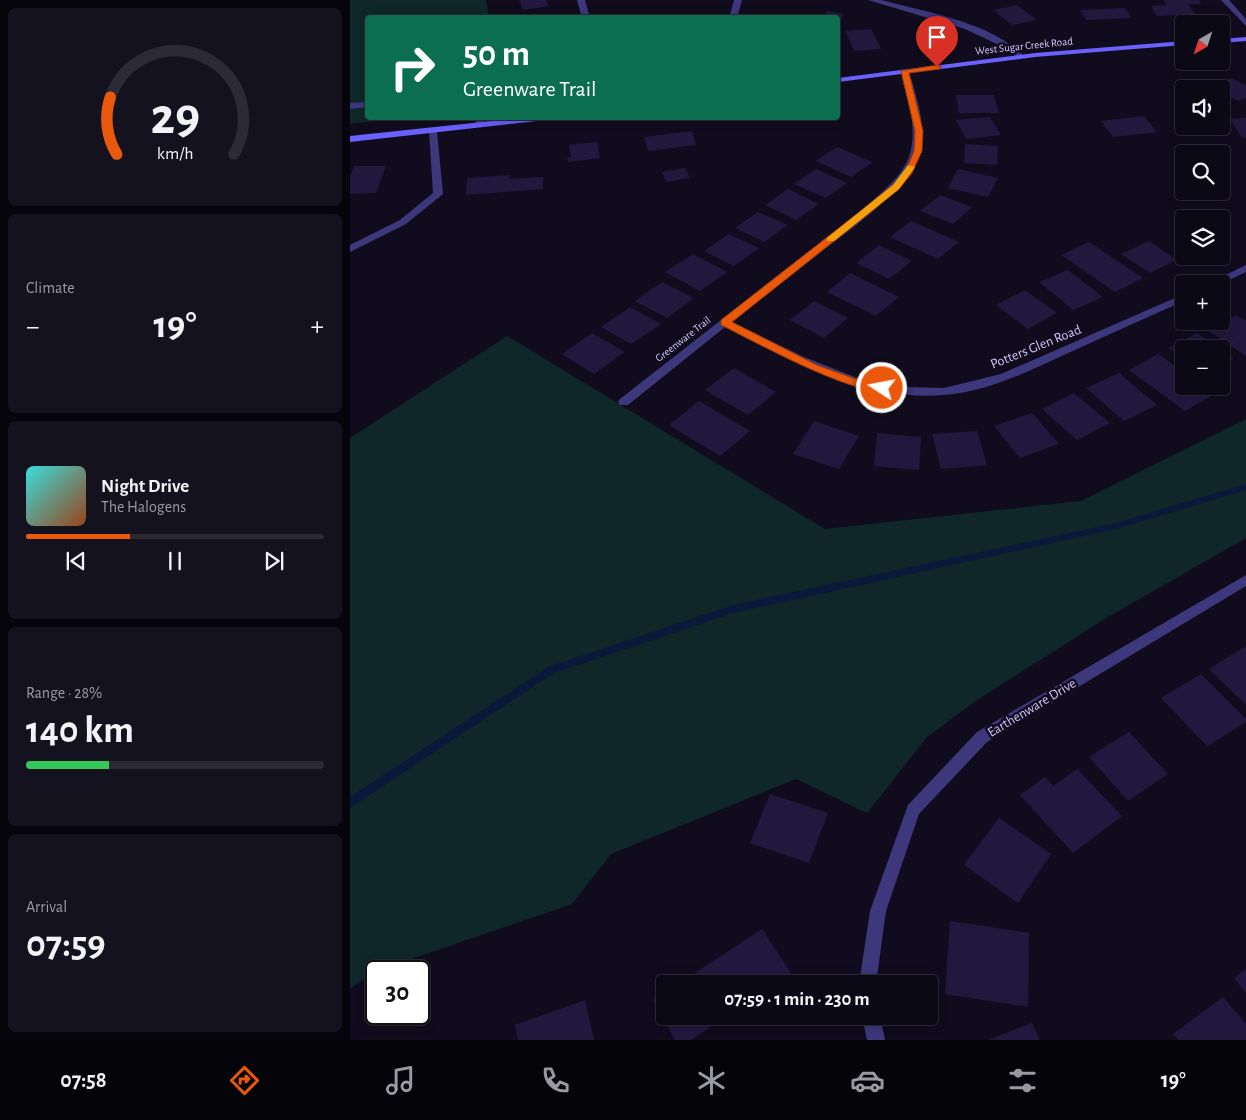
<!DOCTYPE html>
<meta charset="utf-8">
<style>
body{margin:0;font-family:"Alegreya Sans",sans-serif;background:#15121f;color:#f1f3f6;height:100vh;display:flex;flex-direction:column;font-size:19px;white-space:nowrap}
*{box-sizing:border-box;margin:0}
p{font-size:16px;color:#9a9aa1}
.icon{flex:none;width:28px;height:28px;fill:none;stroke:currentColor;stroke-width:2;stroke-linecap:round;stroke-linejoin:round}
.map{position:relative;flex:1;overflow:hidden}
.side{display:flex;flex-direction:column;gap:8px;padding:8px;background:#07050c;width:350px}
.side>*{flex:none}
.top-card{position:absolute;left:15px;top:15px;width:475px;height:105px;border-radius:5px;box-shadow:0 2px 12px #0003,0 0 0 1px #2c2a35;background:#0b6e4f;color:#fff;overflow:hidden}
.needle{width:32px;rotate:219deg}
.tools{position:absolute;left:825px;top:15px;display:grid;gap:10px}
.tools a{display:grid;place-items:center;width:55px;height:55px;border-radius:5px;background:#0c0916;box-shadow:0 2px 12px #0003,0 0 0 1px #2c2a35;font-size:25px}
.speed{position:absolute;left:15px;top:960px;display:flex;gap:10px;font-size:25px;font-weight:700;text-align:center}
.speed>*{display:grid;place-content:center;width:65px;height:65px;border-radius:50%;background:#0c0916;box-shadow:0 2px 12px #0003,0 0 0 1px #2c2a35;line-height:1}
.speed .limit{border:2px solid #111;border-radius:8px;background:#fff;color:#111}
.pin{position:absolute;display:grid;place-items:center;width:42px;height:42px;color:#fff;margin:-51px -21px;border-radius:50% 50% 50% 0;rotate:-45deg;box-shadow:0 0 5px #0007}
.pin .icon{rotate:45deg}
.me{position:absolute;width:55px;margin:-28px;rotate:281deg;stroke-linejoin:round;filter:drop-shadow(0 0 4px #0008)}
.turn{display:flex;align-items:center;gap:18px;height:105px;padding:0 15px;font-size:22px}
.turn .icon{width:65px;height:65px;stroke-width:2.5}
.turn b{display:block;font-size:35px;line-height:42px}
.big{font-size:38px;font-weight:600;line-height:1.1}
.side .card{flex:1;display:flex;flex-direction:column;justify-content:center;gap:8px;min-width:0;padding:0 18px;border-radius:8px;background:#15121f}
.side .dial{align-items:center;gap:0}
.dial svg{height:130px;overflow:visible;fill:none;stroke:#2c2a35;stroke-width:7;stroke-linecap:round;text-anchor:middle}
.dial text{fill:#f1f3f6;stroke:none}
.song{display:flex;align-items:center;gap:15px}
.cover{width:60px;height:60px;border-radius:8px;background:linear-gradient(135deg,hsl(180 70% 55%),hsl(20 70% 35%))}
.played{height:5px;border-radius:2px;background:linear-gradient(90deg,#ea580c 35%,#2c2a35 35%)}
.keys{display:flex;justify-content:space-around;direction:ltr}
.heat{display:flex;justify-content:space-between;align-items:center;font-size:28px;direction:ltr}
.charge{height:8px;border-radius:4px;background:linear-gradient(90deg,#34c759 28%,#2c2a35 0)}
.trip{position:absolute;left:306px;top:975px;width:282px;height:50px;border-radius:5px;background:#0c0916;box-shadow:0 2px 12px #0003,0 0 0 1px #2c2a35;font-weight:600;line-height:50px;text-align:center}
.tabs{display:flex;height:80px;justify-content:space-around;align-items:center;background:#050409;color:#9a9aa1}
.tabs .icon{width:35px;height:35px}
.tabs .active{color:#ea580c}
.tabs b{font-size:22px;color:#f1f3f6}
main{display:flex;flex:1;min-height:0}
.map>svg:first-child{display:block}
</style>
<main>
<section class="side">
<div class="card dial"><svg viewBox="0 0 100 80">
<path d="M14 69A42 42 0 1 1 86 69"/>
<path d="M14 69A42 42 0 0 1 10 34" stroke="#ea580c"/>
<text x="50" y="56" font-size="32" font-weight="700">29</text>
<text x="50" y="72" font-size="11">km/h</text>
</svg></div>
<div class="card"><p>Climate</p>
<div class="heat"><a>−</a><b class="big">19°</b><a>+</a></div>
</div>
<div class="card">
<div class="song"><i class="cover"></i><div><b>Night Drive</b><p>The Halogens</p></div></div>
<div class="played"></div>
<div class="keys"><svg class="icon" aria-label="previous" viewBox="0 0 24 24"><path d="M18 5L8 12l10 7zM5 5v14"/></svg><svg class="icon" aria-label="pause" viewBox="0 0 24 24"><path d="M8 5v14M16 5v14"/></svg><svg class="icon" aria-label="next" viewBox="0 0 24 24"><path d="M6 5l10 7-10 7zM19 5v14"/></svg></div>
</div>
<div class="card"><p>Range · 28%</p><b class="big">140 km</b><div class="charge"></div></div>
<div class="card"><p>Arrival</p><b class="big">07:59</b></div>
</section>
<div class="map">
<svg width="896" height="1040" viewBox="0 0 896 1040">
<rect width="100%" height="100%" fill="#100c1e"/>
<path fill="#0f2728" d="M0 0H136L139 17 18 18V118H57L0 124Z
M157 336 475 529 731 501 896 419V538L758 617 627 700 577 737 517 813 446 779 261 854 222 904 26 971 0 989V438Z"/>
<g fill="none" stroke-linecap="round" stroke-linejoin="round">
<path fill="#09193a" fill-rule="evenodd" d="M896 484V490L766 529 383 613 204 673 0 808V797L198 667 383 605 766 523Z"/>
</g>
<path fill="#22183e" d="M169 0H196L199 6 173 10Z
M813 0H849L851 4H838L845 14 807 16 801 6 817 5Z
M667 5 687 20 662 25 643 10Z
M775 8 781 18 736 20 730 10Z
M477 11 494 14 488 24V18H473Z
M200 14V18H173V16Z
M521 29 531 49 504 51 495 31Z
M881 78 896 85V98L888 101 871 93V89L860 87Z
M606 95H644L649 113H609Z
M794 116 807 132 763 137 751 121Z
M640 117 651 135 616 139 606 120Z
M896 118V137L892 138 880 119Z
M342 131 346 145 298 151 294 137Z
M247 142 250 158 218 162 217 157H221L219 145Z
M615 144 648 146 647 165 614 163Z
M487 147 523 162 501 177 466 161Z
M4 166H36L26 193 0 194V177Z
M335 168 340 178 316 182 312 172Z
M466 169 497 183 476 198 444 184Z
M608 169 648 178 638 197 598 188Z
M159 175V179L193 177V189L116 195 117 178Z
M438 189 469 204 446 220 415 205Z
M590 195 622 207 603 224 570 211Z
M408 212 438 225 414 242 385 228Z
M561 221 609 242 588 259 540 237Z
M379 234 409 248 384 266 354 251Z
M799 241 827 260 800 273 771 254Z
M739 242 793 278 765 292 711 255Z
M529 245 562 261 539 279 506 263Z
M343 254 377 272 350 291 315 272Z
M718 270 753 297 723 310 689 282Z
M500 273 549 297 526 316 477 292Z
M312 282 344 298 317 318 285 301Z
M675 290 707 313 678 329 646 305Z
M464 301 498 318 474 338 440 320Z
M280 307 311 324 281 344 251 327Z
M886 315 896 321V356L857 330Z
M242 333 275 352 244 374 212 354Z
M847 333 869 349H834V359L818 348Z
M871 350 884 359 871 366Z
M808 354 834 372V386H854L865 394 835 411 779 370Z
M384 368 426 392 398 415 355 390Z
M769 373 807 405 774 421 736 388Z
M724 393 760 423 727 440 692 409Z
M349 401 400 431 370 456 319 425Z
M682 413 709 444 670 458 644 426Z
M464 421 509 436 489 469 443 454Z
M627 431 637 465 591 469 582 434Z
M527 433 571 437 569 470 524 466Z
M896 646V705L859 669Z
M851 674 896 719V722L857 746 811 698Z
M779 732 818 774 778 801 739 757Z
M727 769 772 816 723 853 670 795 695 777 703 786Z
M420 794 478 813 459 863 400 843Z
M649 818 701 854 668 903 614 865Z
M600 921 679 933 678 1007 595 994Z
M412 929 441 973 425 984H328Z
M896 969V993L884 978Z
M315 992V1016H376L341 1040H325L303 1000Z
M873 997 896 1024V1040H828L823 1034Z
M235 1000 244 1040H168L165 1025Z
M682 1023 690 1040H638Z"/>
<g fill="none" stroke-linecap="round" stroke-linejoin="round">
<path fill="#3d377c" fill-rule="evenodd" d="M384 0H392L387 18H379Z
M518 0H531C576 12 641 22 675 57L668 59 651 46 615 29Z
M18 102V107L0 109V103Z
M123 118H131L136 125 129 127Z"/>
<path fill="#3d377c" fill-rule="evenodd" d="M227 0H235L240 18H232Z
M871 0H879L896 19V26Z
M552 69 559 71C566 96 576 124 571 149 565 186 495 233 466 256 438 278 410 300 382 322L454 357 505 377 556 387 594 388 651 374 834 294V301C794 319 755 336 716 354 677 372 637 392 594 395 517 402 442 362 375 327L278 405H270L268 402 270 399 512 210C553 174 571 161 559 103 557 93 550 79 552 69Z
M83 128 87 131 93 194 56 224 0 252V245L50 220 83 193 79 131Z
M896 265V272L871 284H857Z
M896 575V586L637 742 569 814 536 911 526 984H509L520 911 558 805 627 732Z
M512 1016H530L535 1040H517Z"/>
<path fill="#6c61fd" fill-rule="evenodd" d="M896 37V41L871 43V39Z
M834 41V45L685 57 488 82V78L685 53Z
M170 118H191L187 121 0 142V136Z"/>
</g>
<path fill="#ea580c" stroke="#983908" d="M587 65 591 67 590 69 559 73 573 131 572 151 562 173 549 189 518 214 382 322 467 365 503 378 536 385V390C506 398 402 340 371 325V320L512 210 543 185 556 170 564 151 565 131 551 71Z"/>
<path fill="#f59e0b" d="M558 165 565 167 549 189 484 241H477V238L543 185Z"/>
<g text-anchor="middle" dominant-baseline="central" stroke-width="5" stroke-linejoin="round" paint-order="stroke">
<g font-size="11" fill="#d2c9fe" stroke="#100c1e">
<text transform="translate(674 46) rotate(-6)">West Sugar Creek Road</text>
<text transform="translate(333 339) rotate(-38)">Greenware Trail</text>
</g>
<g font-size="14" fill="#d2c9fe" stroke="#100c1e">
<text transform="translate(686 347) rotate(-22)">Potters Glen Road</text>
<text transform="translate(682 708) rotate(-31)">Earthenware Drive</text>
</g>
</g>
</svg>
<div class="tools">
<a><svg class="needle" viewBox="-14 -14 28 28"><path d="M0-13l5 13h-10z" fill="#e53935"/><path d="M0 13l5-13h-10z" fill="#9a9aa1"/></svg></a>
<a><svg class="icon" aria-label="sound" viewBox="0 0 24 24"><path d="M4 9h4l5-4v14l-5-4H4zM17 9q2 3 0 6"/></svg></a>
<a><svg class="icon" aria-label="search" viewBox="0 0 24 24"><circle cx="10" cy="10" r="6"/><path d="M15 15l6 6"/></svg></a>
<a><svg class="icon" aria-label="layers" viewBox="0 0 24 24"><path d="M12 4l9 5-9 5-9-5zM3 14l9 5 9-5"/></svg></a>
<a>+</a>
<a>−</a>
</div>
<div class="speed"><div class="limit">30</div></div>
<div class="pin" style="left:587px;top:67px;background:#d93025"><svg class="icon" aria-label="arrive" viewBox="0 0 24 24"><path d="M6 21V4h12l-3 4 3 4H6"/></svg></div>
<svg class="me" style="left:532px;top:388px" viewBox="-20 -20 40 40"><circle r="17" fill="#ea580c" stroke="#fff" stroke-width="3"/><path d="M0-11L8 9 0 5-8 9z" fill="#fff"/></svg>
<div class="trip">07:59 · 1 min · 230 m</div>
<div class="top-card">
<div class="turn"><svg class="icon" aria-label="right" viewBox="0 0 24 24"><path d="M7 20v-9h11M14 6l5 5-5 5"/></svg><div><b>50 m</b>Greenware Trail</div></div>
</div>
</div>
</main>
<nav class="tabs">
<b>07:58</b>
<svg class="icon active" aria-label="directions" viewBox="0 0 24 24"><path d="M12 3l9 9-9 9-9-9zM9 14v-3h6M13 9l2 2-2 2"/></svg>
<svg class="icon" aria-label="music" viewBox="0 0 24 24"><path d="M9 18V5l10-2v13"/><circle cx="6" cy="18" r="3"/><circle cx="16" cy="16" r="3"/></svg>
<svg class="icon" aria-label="phone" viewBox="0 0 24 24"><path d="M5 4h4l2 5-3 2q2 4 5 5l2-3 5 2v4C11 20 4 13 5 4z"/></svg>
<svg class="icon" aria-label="climate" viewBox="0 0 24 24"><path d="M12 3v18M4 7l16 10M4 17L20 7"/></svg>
<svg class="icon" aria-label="car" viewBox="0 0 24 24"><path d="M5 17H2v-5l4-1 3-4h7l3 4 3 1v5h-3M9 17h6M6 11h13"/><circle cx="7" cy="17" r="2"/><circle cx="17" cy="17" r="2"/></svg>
<svg class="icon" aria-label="filters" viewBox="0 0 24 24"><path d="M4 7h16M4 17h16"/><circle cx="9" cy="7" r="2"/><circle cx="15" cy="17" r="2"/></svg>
<b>19°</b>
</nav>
